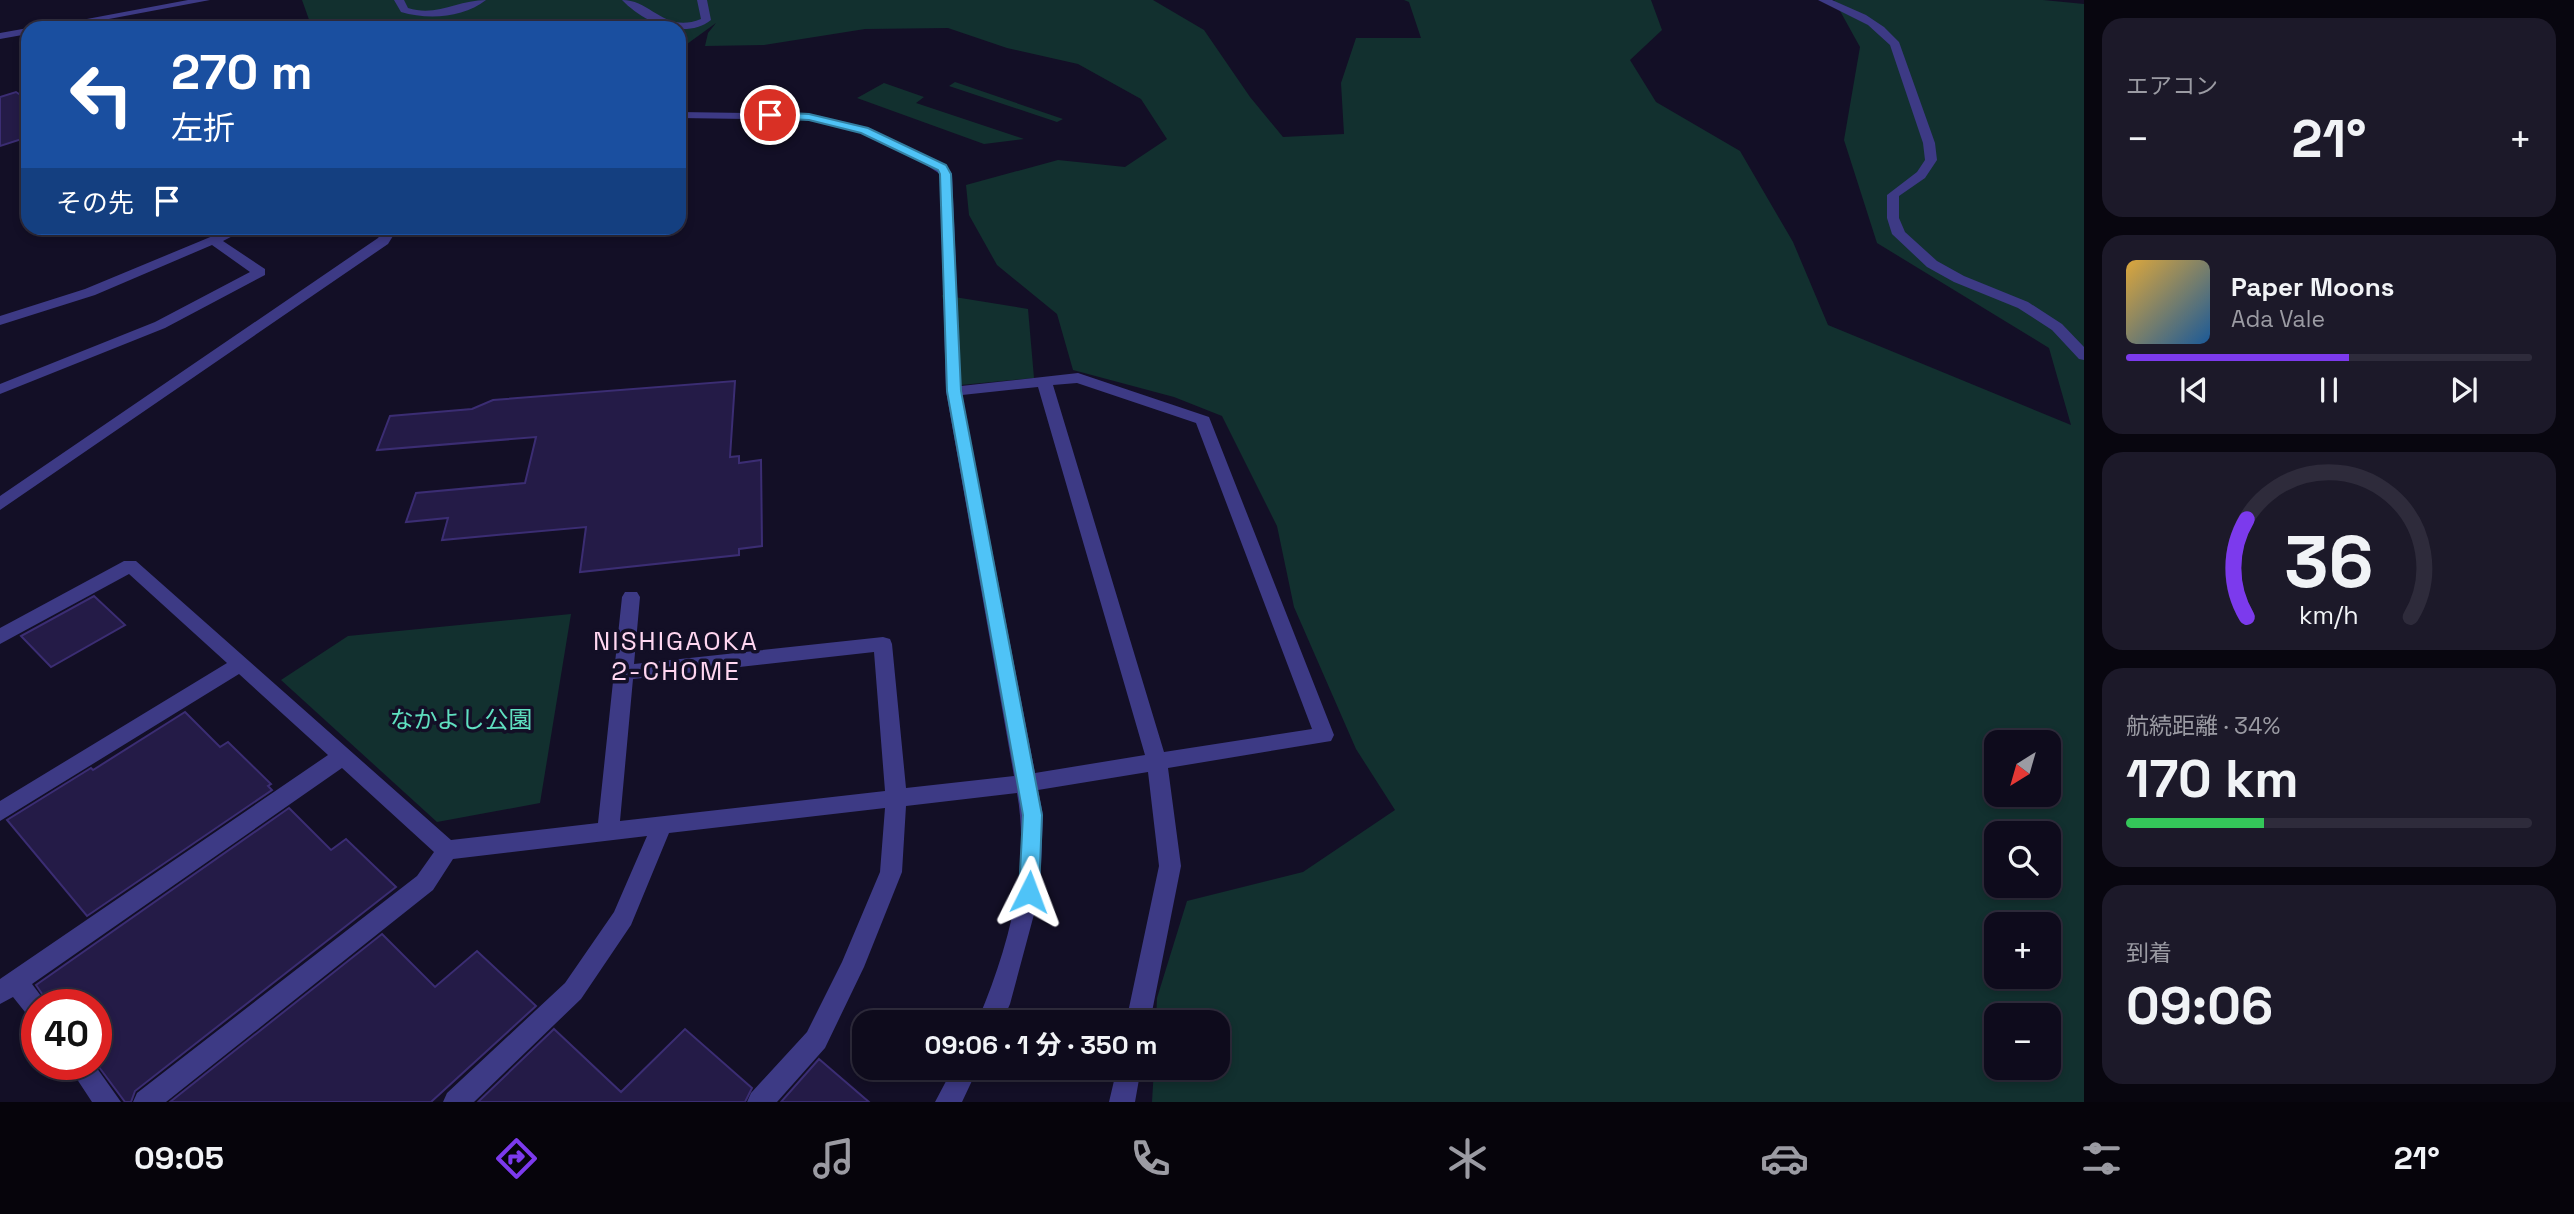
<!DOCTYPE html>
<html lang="ja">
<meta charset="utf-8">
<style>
body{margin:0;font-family:"Space Grotesk","Noto Sans JP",sans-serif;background:#1c1929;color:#f1f3f6;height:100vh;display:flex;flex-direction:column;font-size:26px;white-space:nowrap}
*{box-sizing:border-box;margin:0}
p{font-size:23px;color:#9b9ba3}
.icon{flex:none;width:38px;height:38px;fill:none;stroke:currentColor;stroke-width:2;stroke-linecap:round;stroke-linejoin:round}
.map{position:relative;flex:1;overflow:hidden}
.details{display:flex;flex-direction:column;gap:18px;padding:18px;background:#08060f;width:490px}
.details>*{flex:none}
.top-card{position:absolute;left:21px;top:21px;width:665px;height:214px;border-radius:21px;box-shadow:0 4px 10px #0003,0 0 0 2px #2e2b3b;background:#1a4fa0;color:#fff;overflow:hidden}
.needle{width:46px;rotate:217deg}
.fabs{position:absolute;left:1984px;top:730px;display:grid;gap:14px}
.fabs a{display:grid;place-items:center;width:77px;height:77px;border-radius:14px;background:#0e0b1c;box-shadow:0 4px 10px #0003,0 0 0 2px #2e2b3b;font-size:35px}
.speed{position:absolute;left:21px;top:989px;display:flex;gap:14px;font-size:35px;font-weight:700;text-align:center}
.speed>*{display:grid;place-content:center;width:91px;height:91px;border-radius:50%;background:#0e0b1c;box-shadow:0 4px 10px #0003,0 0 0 2px #2e2b3b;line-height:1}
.speed .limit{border:10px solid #d22;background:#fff;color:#111}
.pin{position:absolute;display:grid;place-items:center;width:60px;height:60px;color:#fff;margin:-30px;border:4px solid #fff;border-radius:50%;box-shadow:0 2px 7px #0007}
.me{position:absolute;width:77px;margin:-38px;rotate:3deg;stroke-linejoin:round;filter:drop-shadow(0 0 5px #0008)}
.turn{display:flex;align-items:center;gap:24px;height:147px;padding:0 35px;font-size:32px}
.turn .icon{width:91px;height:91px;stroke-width:2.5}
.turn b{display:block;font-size:49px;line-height:60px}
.then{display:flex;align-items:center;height:66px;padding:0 35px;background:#0003;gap:14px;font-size:26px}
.big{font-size:52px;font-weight:700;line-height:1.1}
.details .card{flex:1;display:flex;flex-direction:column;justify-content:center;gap:10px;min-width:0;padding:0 24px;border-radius:21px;background:#1c1929}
.details .dial{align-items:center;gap:0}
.dial svg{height:182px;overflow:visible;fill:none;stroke:#2e2b3b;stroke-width:7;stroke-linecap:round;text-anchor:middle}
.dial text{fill:#f1f3f6;stroke:none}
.song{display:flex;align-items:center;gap:21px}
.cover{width:84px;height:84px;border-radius:10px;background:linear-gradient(135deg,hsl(40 70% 55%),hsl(210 70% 35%))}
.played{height:7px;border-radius:4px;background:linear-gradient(90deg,#7c3aed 55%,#2e2b3b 55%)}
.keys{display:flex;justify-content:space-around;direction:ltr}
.heat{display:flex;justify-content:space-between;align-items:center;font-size:38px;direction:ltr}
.charge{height:10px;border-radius:5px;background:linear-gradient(90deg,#34c759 34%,#2e2b3b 0)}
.trip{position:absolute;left:852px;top:1010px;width:378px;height:70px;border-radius:21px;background:#0e0b1c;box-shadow:0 4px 10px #0003,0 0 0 2px #2e2b3b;font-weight:700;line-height:70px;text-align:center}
.tabs{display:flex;height:112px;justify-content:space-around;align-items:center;background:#06040b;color:#9b9ba3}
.tabs .icon{width:49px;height:49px}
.tabs .on{color:#7c3aed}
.tabs b{font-size:32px;color:#f1f3f6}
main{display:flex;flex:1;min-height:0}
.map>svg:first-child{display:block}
</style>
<main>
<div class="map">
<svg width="2084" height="1102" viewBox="0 0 2084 1102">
<rect width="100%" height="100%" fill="#130f26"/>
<path fill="#12302f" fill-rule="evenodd" d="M302 0H1153L1204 30 1250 97 1283 137 1344 134 1341 83 1356 38H1421L1409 2 1404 0H1651L1662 30 1630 60 1656 102 1740 151 1793 242 1828 325 2071 425 2049 348 1877 243 1844 140 1860 47 1834 0H2043L2084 4V1102H1152L1154 1068H1218V1022H1156L1157 998 1187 901 1303 872 1395 810 1356 749 1294 607 1277 526 1222 416 1174 397 1073 370 1057 314 997 265 969 215 966 185 1058 160 1125 167 1167 139 1141 99 1078 64 1007 48 948 28 865 29 764 45 705 46 708 33 716 23 687 44 679 65V28H312ZM1997 742H2049V794H1997ZM1997 833H2049V886H1997ZM1997 924H2049V976H1997ZM1997 1015H2049V1068H1997Z
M955 82 1063 119 1057 122 949 86Z
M884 83 924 97 916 103 1024 139 984 144 857 98Z
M942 295 1028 309 1034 378 961 385Z
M571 614 540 803 437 822 281 680 348 636Z"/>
<path fill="#241b47" stroke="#3b2d73" stroke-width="2" d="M16 92 28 100V137L0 146V97Z
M735 381 730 457 739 456V463L761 460 762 546 739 549V555L580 572 586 527 442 540 448 518 406 522 416 493 525 483 536 437 377 450 390 416 472 409 493 400Z
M94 596 125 625 51 667 21 636Z
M185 712 220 747 228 742 271 784 268 786 272 790 87 916 7 820 91 768 93 770Z
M289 808 331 850 346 839 396 887 135 1091 131 1102H125L96 1063V1004H49L36 985Z
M382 934 435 987 477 951 536 1006 431 1102H170Z
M554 1029 621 1092 685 1029 752 1088 745 1102H478Z
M819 1059 869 1102H781Z"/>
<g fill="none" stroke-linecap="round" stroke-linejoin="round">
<path fill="#3d3a85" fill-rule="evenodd" d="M188 0H210L61 28H39Z
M394 0H404L408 8C437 17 458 0 486 0 463 18 428 20 401 12Z
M622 0C652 0 664 34 701 19L697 0H707L711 20C684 41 643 22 622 0Z
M1818 0H1832L1866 15 1884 27 1899 42 1935 143 1937 160 1925 178 1899 196V218L1905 232 1937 261 1964 276 2028 302 2062 324 2084 347V360L2079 359 2052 330 2018 308 1954 282 1927 267 1892 234 1887 218V195L1917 172 1925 160 1923 143 1890 45 1868 25Z
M28 28V34L0 39V33Z
M679 112 809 114 868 129 946 165 952 174 961 386 1078 373 1209 417 1334 735 1331 741 1168 768 1181 866 1150 1022H1126L1159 866 1148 772 1038 790 1043 815 1040 892 1010 1004 1002 1022H977C1007 952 1031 869 1017 793L906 806 902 872 864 967 825 1048 777 1102H747L751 1093 807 1032 842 962 880 872 885 808 669 833 631 925 581 999 474 1102H443L447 1093 565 983 614 912 647 836 453 859 433 890 166 1102H133L137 1093 417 876 434 852 342 768 32 984 47 1004H37V1020L29 1017 13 997 0 1004V979L328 755 239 674 0 821V801L227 663 129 574 0 644V628L124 561H136L451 840 598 823 622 597 625 592H637L640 597 634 664 883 637 890 639 892 644 906 788 1014 776 946 391 940 174 923 163 860 133 809 120 679 118ZM1077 383 1196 423 1312 729 1164 752 1053 385ZM1038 387 1145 755 1035 773 962 395ZM874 652 885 791 620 821 633 679Z
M232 228H248L223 241 265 269V275L165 328 0 394V384L155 322 250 272 212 245 95 295 0 325V316L85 289Z
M386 228H398L388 244 0 510V496L378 238Z
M67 1064H94L121 1102H92Z
M953 1068H978L962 1102H935Z
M1117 1068H1141L1135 1102H1109Z"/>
</g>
<path fill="#4fc3f7" stroke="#337fa1" stroke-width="2" d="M770 112 809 114 868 128 946 165 951 174 961 391 1042 815 1039 892 1036 898 1029 901 1022 898 1019 892 1023 815 947 391 940 174 938 170 861 133 809 120 767 118V113Z"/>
<g text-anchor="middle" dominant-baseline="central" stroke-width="7" stroke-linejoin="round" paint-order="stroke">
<g font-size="24" fill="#5fe0c0" stroke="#130f26">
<text x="461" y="719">なかよし公園</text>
</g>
<g font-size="26" letter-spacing="2" fill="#ffd6f0" stroke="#130f26">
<text x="676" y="641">NISHIGAOKA<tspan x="676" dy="30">2-CHOME</tspan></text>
</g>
</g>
</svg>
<div class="fabs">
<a><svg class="needle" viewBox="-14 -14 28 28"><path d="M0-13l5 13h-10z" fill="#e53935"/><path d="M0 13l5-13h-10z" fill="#9b9ba3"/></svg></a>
<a><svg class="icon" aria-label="search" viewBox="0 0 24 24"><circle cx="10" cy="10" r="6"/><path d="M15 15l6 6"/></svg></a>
<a>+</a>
<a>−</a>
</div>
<div class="speed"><div class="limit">40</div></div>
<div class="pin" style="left:770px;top:115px;background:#d93025"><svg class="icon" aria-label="arrive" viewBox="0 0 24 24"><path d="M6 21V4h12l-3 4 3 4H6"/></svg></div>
<svg class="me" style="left:1029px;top:892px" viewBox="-20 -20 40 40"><path d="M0-17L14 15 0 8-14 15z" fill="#4fc3f7" stroke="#fff" stroke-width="4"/></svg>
<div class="trip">09:06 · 1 分 · 350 m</div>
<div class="top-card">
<div class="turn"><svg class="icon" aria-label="left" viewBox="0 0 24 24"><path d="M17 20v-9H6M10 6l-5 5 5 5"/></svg><div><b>270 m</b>左折</div></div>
<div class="then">その先<svg class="icon" aria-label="arrive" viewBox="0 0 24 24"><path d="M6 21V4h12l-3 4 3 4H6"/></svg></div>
</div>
</div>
<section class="details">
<div class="card"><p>エアコン</p>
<div class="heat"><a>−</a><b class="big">21°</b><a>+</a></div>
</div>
<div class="card">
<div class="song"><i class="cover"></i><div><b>Paper Moons</b><p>Ada Vale</p></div></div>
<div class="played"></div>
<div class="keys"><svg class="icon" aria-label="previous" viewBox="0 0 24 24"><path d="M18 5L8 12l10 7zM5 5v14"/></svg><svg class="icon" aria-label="pause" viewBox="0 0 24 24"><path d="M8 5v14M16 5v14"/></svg><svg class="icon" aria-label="next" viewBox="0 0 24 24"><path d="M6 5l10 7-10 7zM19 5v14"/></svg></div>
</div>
<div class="card dial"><svg viewBox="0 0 100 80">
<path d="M14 69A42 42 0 1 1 86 69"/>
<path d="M14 69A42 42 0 0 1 14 26" stroke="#7c3aed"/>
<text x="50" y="56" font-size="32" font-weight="700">36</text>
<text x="50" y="72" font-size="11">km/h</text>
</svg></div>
<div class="card"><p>航続距離 · 34%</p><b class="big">170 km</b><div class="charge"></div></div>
<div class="card"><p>到着</p><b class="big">09:06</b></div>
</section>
</main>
<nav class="tabs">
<b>09:05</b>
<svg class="icon on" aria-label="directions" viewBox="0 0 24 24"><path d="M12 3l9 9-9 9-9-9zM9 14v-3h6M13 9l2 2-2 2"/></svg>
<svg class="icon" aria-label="music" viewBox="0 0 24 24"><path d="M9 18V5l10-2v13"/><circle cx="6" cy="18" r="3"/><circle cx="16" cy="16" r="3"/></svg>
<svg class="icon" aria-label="phone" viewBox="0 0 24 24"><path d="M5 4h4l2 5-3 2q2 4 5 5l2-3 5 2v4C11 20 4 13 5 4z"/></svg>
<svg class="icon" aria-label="climate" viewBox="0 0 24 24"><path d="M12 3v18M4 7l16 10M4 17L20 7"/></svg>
<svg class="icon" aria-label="car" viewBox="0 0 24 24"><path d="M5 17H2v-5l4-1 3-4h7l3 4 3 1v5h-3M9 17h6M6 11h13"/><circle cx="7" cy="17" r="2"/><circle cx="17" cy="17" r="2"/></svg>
<svg class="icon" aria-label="filters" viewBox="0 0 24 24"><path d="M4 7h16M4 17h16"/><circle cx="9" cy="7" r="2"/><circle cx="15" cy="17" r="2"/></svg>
<b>21°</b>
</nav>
